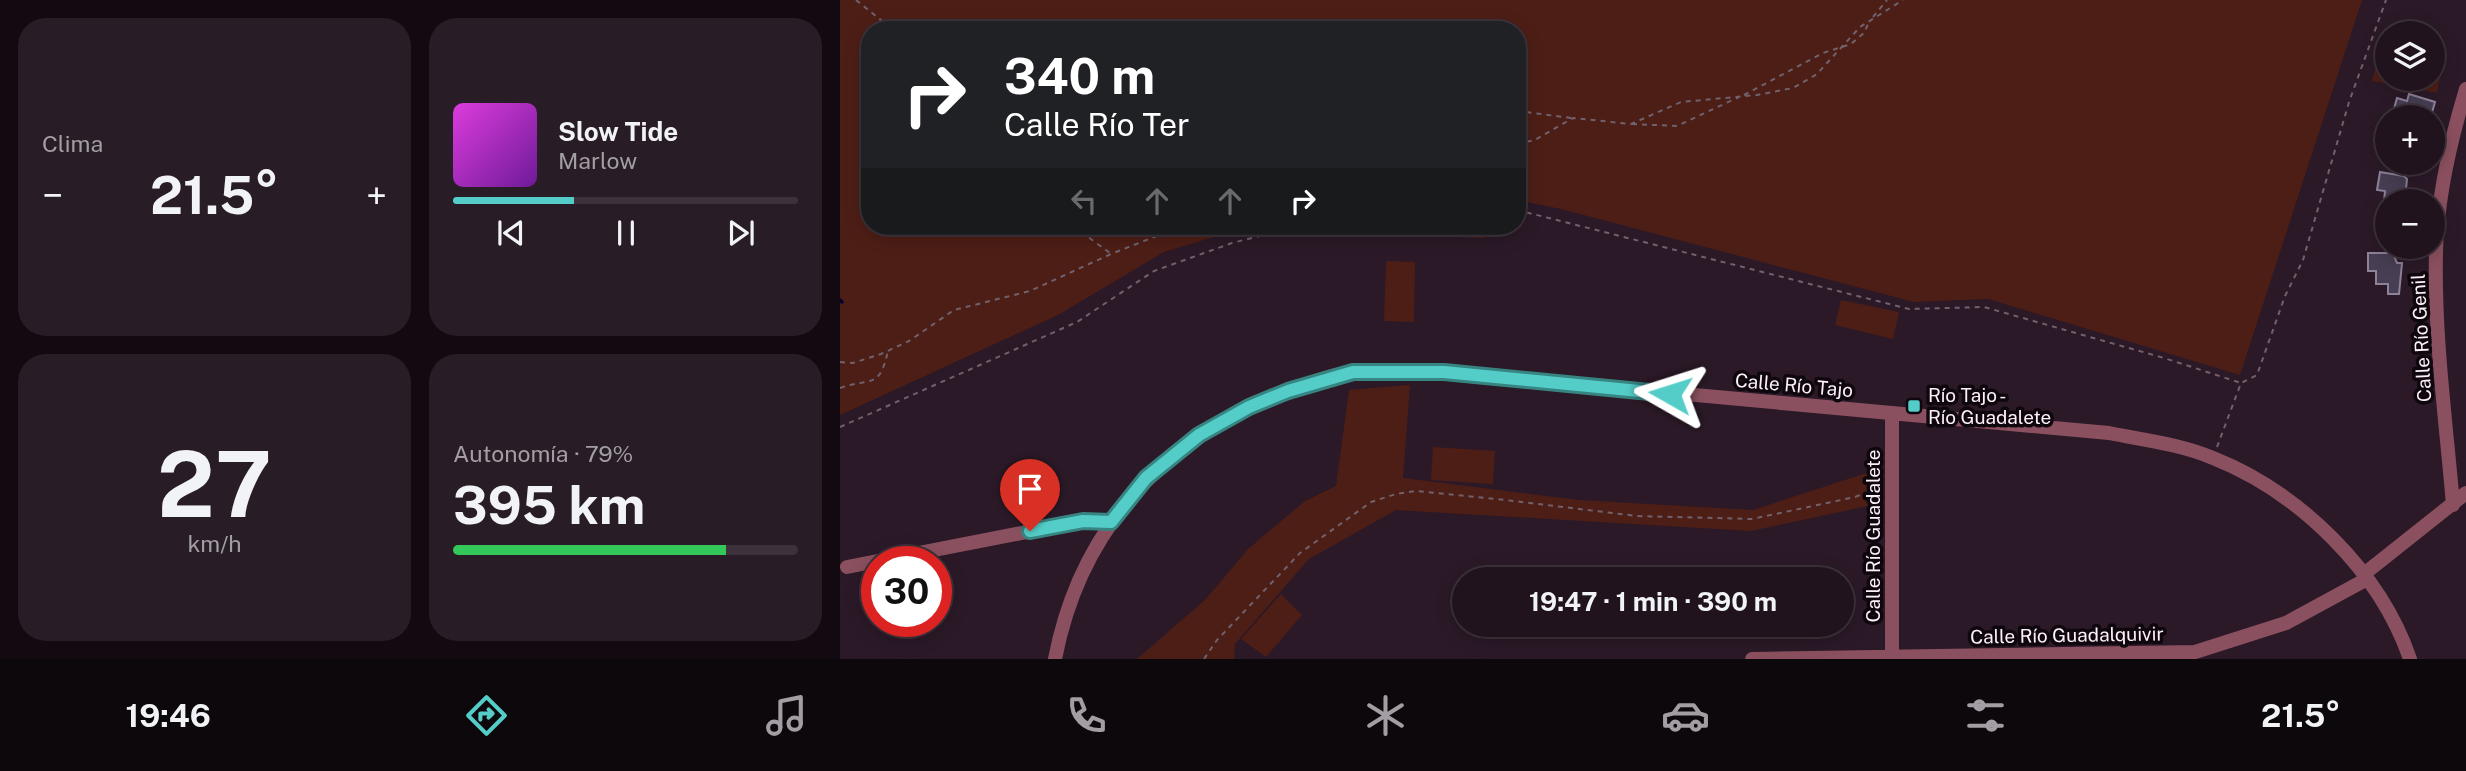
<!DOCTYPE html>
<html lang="es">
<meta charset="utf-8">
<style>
body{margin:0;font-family:"Public Sans",sans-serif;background:#281c26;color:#f1f3f6;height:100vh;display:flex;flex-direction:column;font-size:26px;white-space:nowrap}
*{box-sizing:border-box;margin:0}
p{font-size:23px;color:#a29ea4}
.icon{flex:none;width:38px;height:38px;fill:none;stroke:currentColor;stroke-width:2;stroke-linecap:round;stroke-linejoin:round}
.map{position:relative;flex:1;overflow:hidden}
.drawer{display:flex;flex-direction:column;gap:18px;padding:18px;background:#120a10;width:840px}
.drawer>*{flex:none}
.guide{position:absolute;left:21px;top:21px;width:665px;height:214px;border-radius:28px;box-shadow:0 4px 18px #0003,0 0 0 2px #3d323b;background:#202124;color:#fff;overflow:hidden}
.controls{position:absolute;left:1535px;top:21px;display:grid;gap:14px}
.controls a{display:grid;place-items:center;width:70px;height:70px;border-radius:50%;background:#20131d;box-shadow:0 4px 18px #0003,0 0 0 2px #3d323b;font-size:35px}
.speed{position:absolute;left:21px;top:546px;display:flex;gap:14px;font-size:35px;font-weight:700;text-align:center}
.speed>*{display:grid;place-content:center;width:91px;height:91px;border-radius:50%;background:#20131d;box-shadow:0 4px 18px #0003,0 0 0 2px #3d323b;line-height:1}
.speed .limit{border:10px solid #d22;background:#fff;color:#111}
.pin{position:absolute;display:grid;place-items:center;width:60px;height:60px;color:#fff;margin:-72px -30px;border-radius:50% 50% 50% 0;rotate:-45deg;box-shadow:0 0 7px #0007}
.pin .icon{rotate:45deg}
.me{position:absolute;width:77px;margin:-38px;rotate:276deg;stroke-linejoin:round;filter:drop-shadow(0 0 5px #0008)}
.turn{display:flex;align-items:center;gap:24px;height:147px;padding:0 28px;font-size:32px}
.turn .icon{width:91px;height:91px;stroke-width:2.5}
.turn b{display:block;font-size:49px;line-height:60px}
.lanes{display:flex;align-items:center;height:66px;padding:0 28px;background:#0003;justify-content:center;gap:35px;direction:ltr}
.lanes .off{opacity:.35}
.big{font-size:52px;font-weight:700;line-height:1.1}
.drawer .widget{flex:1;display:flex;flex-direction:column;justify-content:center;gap:10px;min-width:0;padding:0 24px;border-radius:28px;background:#281c26}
.drawer .dial{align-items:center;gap:0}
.dial b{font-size:91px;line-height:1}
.song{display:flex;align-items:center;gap:21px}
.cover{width:84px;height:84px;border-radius:10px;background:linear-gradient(135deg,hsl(300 70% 55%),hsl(280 70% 35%))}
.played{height:7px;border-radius:4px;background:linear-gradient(90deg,#54cdc8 35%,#3d323b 35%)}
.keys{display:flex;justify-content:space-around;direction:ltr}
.heat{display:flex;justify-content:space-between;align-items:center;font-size:38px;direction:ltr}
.charge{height:10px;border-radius:5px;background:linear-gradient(90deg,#34c759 79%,#3d323b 0)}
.drawer .tiles{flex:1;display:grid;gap:18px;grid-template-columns:repeat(2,1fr)}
.trip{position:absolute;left:612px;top:567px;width:402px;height:70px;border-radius:35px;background:#20131d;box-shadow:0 4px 18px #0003,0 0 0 2px #3d323b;font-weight:700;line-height:70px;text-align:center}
.tabs{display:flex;height:112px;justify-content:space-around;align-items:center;background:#0d080c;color:#a29ea4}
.tabs .icon{width:49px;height:49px}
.tabs .active{color:#54cdc8}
.tabs b{font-size:32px;color:#f1f3f6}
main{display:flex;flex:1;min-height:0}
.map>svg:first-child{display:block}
</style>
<main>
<section class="drawer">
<div class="tiles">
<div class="widget"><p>Clima</p>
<div class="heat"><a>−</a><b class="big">21.5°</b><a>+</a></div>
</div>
<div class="widget">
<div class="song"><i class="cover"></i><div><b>Slow Tide</b><p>Marlow</p></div></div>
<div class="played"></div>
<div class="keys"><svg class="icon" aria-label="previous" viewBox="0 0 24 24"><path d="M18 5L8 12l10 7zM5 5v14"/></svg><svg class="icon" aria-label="pause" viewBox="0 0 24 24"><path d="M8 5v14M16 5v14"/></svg><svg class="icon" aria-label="next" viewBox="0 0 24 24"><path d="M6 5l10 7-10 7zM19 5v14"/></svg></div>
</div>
<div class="widget dial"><b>27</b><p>km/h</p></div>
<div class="widget"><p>Autonomía · 79%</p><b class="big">395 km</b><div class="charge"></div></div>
</div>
</section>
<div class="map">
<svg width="1626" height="659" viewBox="0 0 1626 659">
<rect width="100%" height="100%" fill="#2b1927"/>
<path fill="#4d1e16" d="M0 0H1522L1400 375 1148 299 1074 302 721 209 677 200V30H30V226H411L324 252 218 315 0 415Z
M1540 49 1547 50V79H1592L1593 60 1603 62 1597 93 1532 81Z
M583 226H644V238L583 236Z
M546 261 575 262 574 322 544 321Z
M1001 300 1059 312 1053 339 995 325Z
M570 385 563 478 739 500 913 510 1042 468V503L911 531 556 510 469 559 395 644 394 659H297L366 599 408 549 465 501 496 486 509 390Z
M593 447 655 451 653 484 591 480Z
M441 594 462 615 426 657 401 639Z"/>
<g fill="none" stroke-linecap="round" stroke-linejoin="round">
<path stroke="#05002d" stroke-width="3.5" d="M0 300 2 302"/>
</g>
<path fill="#483e53" stroke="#8d829a" stroke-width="2" d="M1569 94 1595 102 1591 116H1552L1557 98 1567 101Z
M1540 172 1564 176 1567 179 1565 199 1544 201 1545 191 1537 190Z
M1528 253H1553L1557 263H1562L1559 294H1548V284H1536V271H1528Z"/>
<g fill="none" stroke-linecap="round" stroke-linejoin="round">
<path stroke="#71616d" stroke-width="2" stroke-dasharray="5 5" stroke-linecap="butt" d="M16 0 53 30
M1033 17 1047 0
M904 95 983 53 1011 44 1024 33 1029 22
M677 115 686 112 731 118
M792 124 837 126 899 97
M677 144 695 140 733 118 791 124 841 102 917 95 953 88 977 74 1020 27 1063 0
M677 210 1069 309 1144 307 1324 358 1401 383
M233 226 270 253
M0 362 13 363 41 354 69 341 114 310 190 291 271 254 342 226
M0 388C32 377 39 390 48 351
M0 427 237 322 314 271 392 243 459 226
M1377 447 1401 383 1417 375 1445 296 1463 260 1509 102 1546 0
M364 659 377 640 460 553 531 502 556 494 576 491 657 499 797 516 912 519 1015 497 1038 488"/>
<path stroke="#8b505f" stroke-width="14" d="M1052 413V659
M1613 505C1606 421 1594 336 1596 252 1597 197 1610 142 1626 89
M7 567 243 521 271 522
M1524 574 1626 493
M215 659C239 534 317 446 433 397 459 387 486 375 514 372 543 369 575 372 604 372L1269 433C1303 440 1340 444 1373 458 1459 492 1540 571 1570 659
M912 659 1355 652 1446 623 1527 579"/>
</g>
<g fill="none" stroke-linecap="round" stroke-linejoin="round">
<defs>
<path id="route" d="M190 531 243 521 271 522 306 478 359 435 409 407 448 391 513 372H604L830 394"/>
</defs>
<use href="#route" stroke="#378582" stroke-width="18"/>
<use href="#route" stroke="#54cdc8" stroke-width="12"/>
</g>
<rect fill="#54cdc8" stroke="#0e070d" stroke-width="2.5" x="1067" y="399" width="14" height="14" rx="3.5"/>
<g text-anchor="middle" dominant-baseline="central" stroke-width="7" stroke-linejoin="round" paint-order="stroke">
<g font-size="19" fill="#fdf0f9" stroke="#0e070d">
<text transform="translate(1581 338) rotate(-93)">Calle Río Genil</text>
<text transform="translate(954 385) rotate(5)">Calle Río Tajo</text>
<text transform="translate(1033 536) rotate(-90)">Calle Río Guadalete</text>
<text transform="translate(1227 635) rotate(-1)">Calle Río Guadalquivir</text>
</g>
<g font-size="19" fill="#fdf0f9" stroke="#0e070d" text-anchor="start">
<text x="1088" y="395">Río Tajo -<tspan x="1088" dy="22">Río Guadalete</tspan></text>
</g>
</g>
</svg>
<div class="controls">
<a><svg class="icon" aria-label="layers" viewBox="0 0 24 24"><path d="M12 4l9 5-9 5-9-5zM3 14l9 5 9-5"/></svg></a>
<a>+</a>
<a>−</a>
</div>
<div class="speed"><div class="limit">30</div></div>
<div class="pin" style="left:190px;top:531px;background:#d93025"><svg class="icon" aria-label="arrive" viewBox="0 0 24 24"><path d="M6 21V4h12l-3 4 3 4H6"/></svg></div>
<svg class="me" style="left:830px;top:394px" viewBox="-20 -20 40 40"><path d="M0-17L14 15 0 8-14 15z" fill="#54cdc8" stroke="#fff" stroke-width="4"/></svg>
<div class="trip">19:47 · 1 min · 390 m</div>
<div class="guide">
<div class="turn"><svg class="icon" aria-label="right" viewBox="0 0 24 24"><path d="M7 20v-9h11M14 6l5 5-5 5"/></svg><div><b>340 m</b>Calle Río Ter</div></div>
<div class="lanes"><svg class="icon off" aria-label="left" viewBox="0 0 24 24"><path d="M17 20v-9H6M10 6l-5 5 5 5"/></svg><svg class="icon off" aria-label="ahead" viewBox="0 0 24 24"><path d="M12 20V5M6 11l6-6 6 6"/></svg><svg class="icon off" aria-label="ahead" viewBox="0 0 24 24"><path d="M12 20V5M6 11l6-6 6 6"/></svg><svg class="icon" aria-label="right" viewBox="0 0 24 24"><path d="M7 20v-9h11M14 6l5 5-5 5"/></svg></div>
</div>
</div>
</main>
<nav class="tabs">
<b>19:46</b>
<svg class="icon active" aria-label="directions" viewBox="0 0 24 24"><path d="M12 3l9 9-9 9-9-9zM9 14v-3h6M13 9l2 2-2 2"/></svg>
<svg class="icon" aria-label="music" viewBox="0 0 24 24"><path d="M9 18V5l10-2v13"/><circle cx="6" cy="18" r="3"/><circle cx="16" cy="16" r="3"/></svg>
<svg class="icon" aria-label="phone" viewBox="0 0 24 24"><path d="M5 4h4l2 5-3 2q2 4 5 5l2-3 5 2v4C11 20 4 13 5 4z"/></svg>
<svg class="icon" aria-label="climate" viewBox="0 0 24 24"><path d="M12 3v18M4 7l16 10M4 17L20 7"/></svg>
<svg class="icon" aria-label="car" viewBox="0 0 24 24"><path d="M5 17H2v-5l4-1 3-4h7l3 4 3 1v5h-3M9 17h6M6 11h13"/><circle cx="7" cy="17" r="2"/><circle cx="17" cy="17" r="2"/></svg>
<svg class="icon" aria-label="filters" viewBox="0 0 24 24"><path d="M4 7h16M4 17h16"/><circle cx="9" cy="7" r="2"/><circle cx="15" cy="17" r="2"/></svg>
<b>21.5°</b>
</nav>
